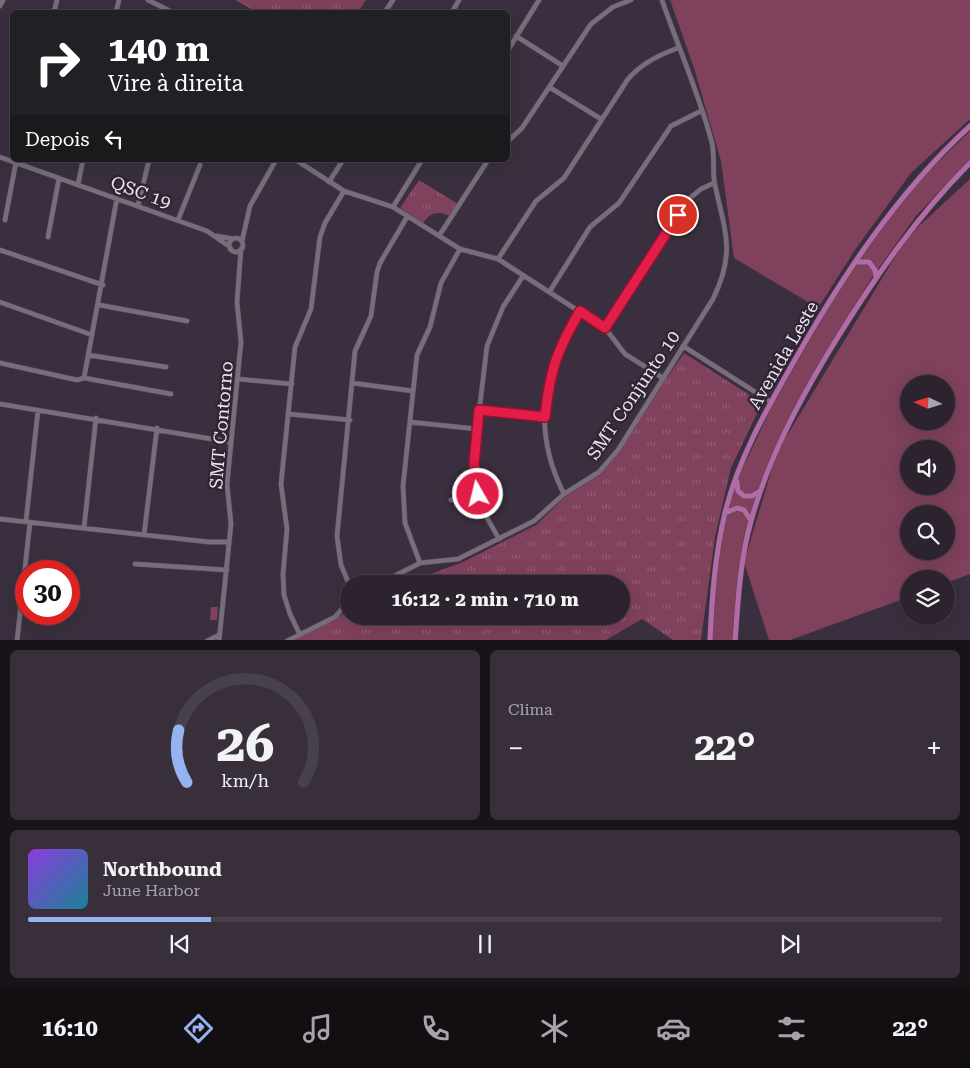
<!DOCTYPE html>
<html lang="pt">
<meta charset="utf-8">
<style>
body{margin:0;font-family:"Roboto Serif",serif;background:#382f3a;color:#f1f3f6;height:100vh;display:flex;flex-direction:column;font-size:19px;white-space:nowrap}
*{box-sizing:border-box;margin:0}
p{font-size:16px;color:#a6a4aa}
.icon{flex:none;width:28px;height:28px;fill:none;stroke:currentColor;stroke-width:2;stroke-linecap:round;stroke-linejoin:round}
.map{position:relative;height:640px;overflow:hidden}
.sheet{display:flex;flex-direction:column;gap:10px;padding:10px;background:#181319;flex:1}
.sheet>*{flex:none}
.hud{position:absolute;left:10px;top:10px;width:500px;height:152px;border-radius:8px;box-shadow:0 5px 20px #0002,0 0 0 1px #48404a;background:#202124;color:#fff;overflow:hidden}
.needle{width:32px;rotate:274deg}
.controls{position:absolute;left:900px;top:375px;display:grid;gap:10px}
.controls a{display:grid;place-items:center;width:55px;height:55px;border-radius:50%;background:#2c232e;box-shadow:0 5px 20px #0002,0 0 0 1px #48404a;font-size:25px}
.speed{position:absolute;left:15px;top:560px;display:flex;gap:10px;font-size:25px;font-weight:700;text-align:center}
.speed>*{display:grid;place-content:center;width:65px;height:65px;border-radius:50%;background:#2c232e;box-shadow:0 5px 20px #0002,0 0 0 1px #48404a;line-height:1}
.speed .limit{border:8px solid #d22;background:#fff;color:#111}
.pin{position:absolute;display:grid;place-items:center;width:42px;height:42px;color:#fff;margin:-21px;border:2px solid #fff;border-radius:50%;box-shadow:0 1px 5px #0007}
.me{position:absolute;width:55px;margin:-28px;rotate:352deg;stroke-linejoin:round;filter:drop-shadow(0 0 4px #0008)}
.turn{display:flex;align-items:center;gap:18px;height:105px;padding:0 15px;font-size:22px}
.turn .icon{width:65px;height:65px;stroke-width:2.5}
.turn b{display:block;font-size:35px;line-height:42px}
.then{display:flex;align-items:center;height:48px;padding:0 15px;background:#0003;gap:10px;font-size:19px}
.big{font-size:38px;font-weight:700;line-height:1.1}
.sheet .card{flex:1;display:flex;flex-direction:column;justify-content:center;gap:8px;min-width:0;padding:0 18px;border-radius:8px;background:#382f3a}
.sheet .dial{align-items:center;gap:0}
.dial svg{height:130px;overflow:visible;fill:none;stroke:#48404a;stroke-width:7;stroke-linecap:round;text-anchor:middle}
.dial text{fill:#f1f3f6;stroke:none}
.song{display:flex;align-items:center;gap:15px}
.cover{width:60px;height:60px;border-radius:8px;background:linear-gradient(135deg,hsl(270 70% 55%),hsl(190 70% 35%))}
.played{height:5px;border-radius:2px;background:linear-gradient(90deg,#95b2f1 20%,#48404a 20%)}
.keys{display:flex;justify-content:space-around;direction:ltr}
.heat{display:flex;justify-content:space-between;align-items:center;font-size:28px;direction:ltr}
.sheet .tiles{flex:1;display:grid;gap:10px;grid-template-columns:1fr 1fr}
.card:last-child{grid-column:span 2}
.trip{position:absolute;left:340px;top:575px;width:290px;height:50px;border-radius:25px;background:#2c232e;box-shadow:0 5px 20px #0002,0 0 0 1px #48404a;font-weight:700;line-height:50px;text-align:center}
.dock{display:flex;height:80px;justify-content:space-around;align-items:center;background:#120e12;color:#a6a4aa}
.dock .icon{width:35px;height:35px}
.dock .selected{color:#95b2f1}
.dock b{font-size:22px;color:#f1f3f6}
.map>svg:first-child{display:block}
</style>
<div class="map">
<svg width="970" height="641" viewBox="0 0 970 641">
<defs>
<pattern id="park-tufts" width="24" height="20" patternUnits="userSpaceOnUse" patternTransform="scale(1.25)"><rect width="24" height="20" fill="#7f415c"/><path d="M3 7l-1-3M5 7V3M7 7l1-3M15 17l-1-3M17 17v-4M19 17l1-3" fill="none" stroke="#915c74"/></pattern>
</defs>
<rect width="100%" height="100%" fill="#3a2f3e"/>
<path fill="#7f415c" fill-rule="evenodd" d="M670 0H970V119L911 173 857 247 818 308 734 258 721 161 694 68Z
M970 131V159L916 216 873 276 821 359 778 442 758 489 747 526 735 640 710 641C715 600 715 545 730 508L728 510 737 480 773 404 855 262 896 209 930 170Z
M970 179V574L946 583V579H909V597L790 640H769L744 562 777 452 907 237ZM909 384H946V421H909ZM909 449H946V486H909ZM909 514H946V551H909Z
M211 607H218L217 620H210Z"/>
<path fill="url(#park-tufts)" d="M235 0H366L358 12H257Z
M419 180 458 204 450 216C438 211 431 212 423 223L400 208Z
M684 353 762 403 731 468 715 537 701 640H673L642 619 606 640 290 641 349 611V616H621V584H404L463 562 536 525 566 496 600 474Z"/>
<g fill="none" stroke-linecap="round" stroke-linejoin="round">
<defs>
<path id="minor" d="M148 0 172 12
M0 6 3 0
M54 12 57 0
M116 12 119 0
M385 12 393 0
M452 12 459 0
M516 36 563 66
M508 50 539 0
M549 87 601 119
M508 141 522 128 591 24 613 7 631 0
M0 157 207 231 230 247
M296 160 344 191 393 207 460 249 498 259 605 328 625 354 663 378
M329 182 343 160
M78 184 83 160
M138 206 149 160
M393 207 422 160
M5 220 16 162
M178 220 200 165
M217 236 233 239
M439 236 488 160
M48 237 59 178
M229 245a7 7 0 1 1 14 0a7 7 0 1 1-14 0Z
M242 241 250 206 276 160
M0 250 103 285
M498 259 536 201 564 178 628 79C642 63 659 55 678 48
M550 291 590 227 619 203 671 126 701 111
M0 302 92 335
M99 305 187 321
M605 328 689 199 701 189 714 183
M683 346 771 402
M88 355 166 367
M0 363 77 380 84 378 171 394
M84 378 117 198
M238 379 292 384
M352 383 413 391
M0 404 230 442
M479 410 545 417
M289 414 350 420
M410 422 477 429
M564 494C530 427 544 373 580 311
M451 500 478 494
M0 519 209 542H229
M26 521 38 410
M84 528 96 418
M144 535 157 428
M499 539 486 516 474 479 477 429 487 346 503 307 523 276
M420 563 405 523 403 486 417 355 430 327 441 283 460 249
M135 564 227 570
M349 584 341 565 337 536 355 351 371 316 377 272 380 263 407 217
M379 584 420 563 458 559 534 521 564 494 599 472 618 450 713 299C736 252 725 232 715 185 712 172 715 157 712 143 700 96 678 47 662 0
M300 635 290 614 284 595 283 574 287 529 281 484 295 347 311 309 320 237 325 223 344 191
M17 641 30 522
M207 641 219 635
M219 641 231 524 227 484 241 342 237 302 241 249
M287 641 335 617 349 601"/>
<path id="major" d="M855 262H869L875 270 876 276
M737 482 738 491 744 496H752L760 491
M725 513 737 508 744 510 751 521
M710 641C712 597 715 555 725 513 738 460 765 412 792 365 841 278 896 194 970 126
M735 641C738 600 740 560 751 521 769 456 801 397 836 340 875 277 917 216 970 163"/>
</defs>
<use href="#minor" stroke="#564d5a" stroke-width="5.5"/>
<use href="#major" stroke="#564d5a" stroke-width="6"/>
<use href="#minor" stroke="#786c7d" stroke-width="4.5"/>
<use href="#major" stroke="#b26ba6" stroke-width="5"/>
</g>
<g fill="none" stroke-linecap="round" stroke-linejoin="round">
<defs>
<path id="route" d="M478 494 474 464 479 410 545 417C550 371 556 352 580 311L605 328 678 215"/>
</defs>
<use href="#route" stroke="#92132f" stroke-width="12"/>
<use href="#route" stroke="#e11d48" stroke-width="9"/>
</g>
<g text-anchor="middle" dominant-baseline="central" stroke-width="5" stroke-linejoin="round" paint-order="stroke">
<g font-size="18" fill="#ece5ef" stroke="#302534">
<text transform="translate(141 192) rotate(20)">QSC 19</text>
<text transform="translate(783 355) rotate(-60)">Avenida Leste</text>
<text transform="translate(633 395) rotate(-56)">SMT Conjunto 10</text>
<text transform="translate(221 425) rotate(-85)">SMT Contorno</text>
</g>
</g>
</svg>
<div class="controls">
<a><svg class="needle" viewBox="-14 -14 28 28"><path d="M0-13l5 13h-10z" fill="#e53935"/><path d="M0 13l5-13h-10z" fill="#a6a4aa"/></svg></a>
<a><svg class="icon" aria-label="sound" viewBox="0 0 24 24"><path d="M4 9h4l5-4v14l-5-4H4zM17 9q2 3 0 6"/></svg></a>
<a><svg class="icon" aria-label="search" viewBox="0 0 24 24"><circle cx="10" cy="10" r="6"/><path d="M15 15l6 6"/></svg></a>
<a><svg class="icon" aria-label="layers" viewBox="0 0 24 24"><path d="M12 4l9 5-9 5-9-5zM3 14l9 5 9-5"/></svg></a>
</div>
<div class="speed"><div class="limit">30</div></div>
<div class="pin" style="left:678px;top:215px;background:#d93025"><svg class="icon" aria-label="arrive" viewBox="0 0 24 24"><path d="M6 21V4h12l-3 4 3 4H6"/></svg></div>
<svg class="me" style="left:478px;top:494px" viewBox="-20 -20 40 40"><circle r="17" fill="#e11d48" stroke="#fff" stroke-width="3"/><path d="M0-11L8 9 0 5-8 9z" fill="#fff"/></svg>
<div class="trip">16:12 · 2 min · 710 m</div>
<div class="hud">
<div class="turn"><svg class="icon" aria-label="right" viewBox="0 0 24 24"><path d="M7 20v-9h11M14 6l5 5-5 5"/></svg><div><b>140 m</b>Vire à direita</div></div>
<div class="then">Depois<svg class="icon" aria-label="left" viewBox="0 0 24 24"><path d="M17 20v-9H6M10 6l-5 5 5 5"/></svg></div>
</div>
</div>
<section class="sheet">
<div class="tiles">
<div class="card dial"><svg viewBox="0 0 100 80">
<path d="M14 69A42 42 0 1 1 86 69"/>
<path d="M14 69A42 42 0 0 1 9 37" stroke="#95b2f1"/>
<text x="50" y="56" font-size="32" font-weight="700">26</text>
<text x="50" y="72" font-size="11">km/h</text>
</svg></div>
<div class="card"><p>Clima</p>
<div class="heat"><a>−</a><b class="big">22°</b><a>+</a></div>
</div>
<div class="card">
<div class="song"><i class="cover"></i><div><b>Northbound</b><p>June Harbor</p></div></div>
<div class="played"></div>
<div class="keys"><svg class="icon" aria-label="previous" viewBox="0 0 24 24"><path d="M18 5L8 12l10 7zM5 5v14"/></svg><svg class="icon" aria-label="pause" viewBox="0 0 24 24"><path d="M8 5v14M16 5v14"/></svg><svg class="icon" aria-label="next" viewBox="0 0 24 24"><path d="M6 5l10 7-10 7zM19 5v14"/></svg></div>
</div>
</div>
</section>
<nav class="dock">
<b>16:10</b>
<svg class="icon selected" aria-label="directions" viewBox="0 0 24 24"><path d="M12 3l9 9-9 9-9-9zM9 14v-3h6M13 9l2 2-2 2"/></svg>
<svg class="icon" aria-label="music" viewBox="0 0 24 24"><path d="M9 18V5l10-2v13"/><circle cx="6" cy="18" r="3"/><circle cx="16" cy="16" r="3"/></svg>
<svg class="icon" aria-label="phone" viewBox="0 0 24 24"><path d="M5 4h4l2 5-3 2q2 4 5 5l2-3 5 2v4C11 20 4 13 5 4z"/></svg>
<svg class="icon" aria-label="climate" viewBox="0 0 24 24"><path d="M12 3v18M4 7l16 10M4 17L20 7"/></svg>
<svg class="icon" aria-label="car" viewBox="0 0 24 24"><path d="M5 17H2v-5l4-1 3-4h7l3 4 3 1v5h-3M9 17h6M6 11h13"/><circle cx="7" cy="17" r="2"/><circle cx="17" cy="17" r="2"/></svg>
<svg class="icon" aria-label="filters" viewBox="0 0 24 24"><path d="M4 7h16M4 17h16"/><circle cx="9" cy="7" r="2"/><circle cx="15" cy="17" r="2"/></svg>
<b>22°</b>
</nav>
